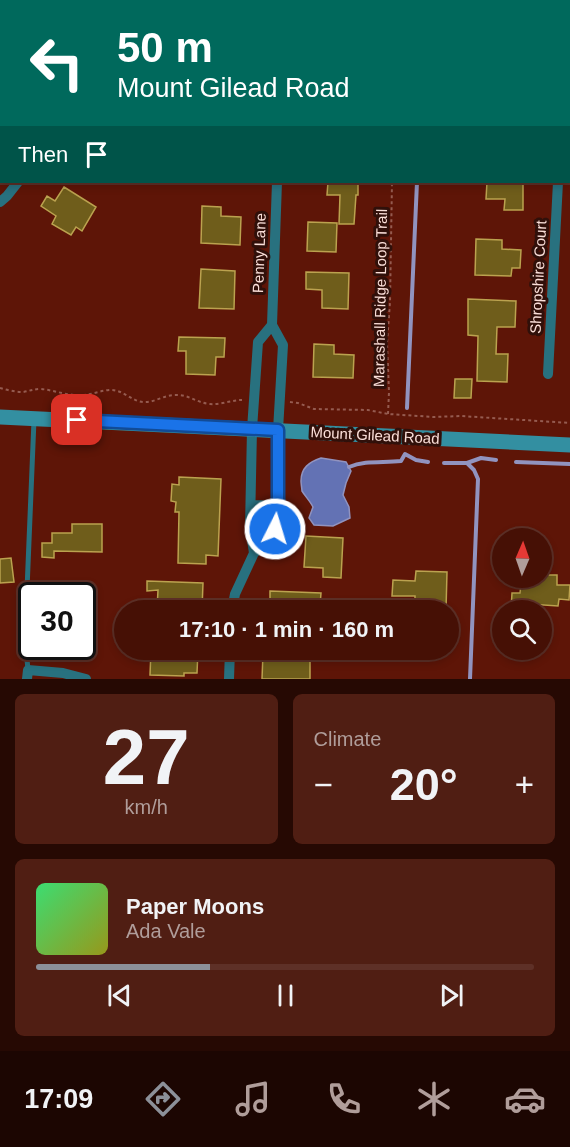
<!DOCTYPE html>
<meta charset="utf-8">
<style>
body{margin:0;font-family:Helvetica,sans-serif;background:#501e13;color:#f1f3f6;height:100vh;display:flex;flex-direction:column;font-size:22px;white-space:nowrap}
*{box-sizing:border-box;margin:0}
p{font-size:20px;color:#b09d9a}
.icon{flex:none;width:33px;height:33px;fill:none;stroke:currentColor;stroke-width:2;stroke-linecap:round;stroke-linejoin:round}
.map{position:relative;height:679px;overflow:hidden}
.panel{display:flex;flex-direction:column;gap:15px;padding:15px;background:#260903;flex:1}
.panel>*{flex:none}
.guide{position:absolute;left:0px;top:0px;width:570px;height:183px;box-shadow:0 3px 9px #0003,0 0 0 2px #5e3027;background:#00695c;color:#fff;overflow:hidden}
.needle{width:39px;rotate:2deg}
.buttons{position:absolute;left:492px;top:528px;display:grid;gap:12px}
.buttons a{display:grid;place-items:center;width:60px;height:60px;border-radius:50%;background:#461005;box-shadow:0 3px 9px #0003,0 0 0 2px #5e3027;font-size:30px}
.speed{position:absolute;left:18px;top:582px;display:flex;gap:12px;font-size:30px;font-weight:700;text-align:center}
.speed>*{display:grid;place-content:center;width:78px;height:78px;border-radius:50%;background:#461005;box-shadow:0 3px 9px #0003,0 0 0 2px #5e3027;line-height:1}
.speed .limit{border:3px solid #111;border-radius:9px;background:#fff;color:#111}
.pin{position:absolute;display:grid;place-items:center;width:51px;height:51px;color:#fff;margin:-26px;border-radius:12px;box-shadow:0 3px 9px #0006}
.me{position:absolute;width:66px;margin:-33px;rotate:5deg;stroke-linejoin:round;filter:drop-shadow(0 0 4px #0008)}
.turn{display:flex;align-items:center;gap:21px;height:126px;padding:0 18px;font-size:27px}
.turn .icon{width:78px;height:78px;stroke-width:2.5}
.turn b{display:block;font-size:42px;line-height:51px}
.then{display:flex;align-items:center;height:57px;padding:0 18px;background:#0003;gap:12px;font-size:22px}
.big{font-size:45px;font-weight:700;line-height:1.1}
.panel .card{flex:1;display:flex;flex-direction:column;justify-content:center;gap:9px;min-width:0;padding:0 21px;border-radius:9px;background:#501e13}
.panel .dial{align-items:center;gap:0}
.dial b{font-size:78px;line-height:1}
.song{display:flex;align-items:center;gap:18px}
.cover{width:72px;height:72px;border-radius:9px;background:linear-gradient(135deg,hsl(140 70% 55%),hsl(60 70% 35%))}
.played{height:6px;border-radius:3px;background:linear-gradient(90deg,#8c9099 35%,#5e3027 35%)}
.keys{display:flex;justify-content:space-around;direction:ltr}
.heat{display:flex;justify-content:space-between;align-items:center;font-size:33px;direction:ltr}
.panel .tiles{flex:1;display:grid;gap:15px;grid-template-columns:1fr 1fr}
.card:last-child{grid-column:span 2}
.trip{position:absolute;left:114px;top:600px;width:345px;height:60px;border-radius:30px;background:#461005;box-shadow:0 3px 9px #0003,0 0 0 2px #5e3027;font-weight:700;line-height:60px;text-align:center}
.tabs{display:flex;height:96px;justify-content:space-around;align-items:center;background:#1c0602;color:#b09d9a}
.tabs .icon{width:42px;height:42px}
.tabs .current{color:#8c9099}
.tabs b{font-size:27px;color:#f1f3f6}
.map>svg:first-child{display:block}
</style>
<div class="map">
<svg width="570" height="679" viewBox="0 0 570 679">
<rect width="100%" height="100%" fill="#5e1507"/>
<path fill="#6372b4" stroke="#9193bf" stroke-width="1.5" d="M321 458 346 462 351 471 346 483 343 495 349 507 350 518 333 526 314 525 309 518 313 507C310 501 305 496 302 491 302 490 301 483 301 481 301 468 309 462 321 458Z"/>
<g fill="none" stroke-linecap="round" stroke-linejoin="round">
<path stroke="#9193bf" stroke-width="4" d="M426 2V0
M407 408 417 182
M516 462 570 464
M444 463H467L481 458 496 460
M467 463 474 470 478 479 470 679
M349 467C365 460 383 463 401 461L405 454 416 460 428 462"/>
</g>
<path fill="#6f5d1b" stroke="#bba24f" stroke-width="1.5" d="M328 182H358V195H356L354 224H339L340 195H327Z
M487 182H523V210H504L505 199H486Z
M64 187 96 207 82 231 76 227 71 235 52 224 56 216 41 206 47 196 55 201Z
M202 206 221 207V216L241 217 240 245 201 243Z
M308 222 337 223 336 252 307 251Z
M476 239 502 240V249L521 250 520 268H512L511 276 475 275Z
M201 269 235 271 234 309 199 308Z
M306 272 349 273 348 309 322 308V290L306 289Z
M468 299 516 301 515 327H497L496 354H508L507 382 477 381 478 336 468 335Z
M179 337 225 338 224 357H216L215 375 186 374V351H178Z
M314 344 334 345V354L354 355 353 378 313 377Z
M455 379H472L471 398H454Z
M179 477 221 479 218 556 206 555V564L178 563 179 512H175L176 502 171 501 172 484 179 485Z
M72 524H102V552L54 551V558L42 557V543H52V533H72Z
M306 536 343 538 341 578 323 577V568L304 567Z
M11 558 14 582 0 583V559Z
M416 571 447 572 446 610H415V596H392L393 580 415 581Z
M542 575H557V585H570L569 600 559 599 558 606 529 604V610H511L512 593H520L521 584H530L531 578H542Z
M147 581 203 583 202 610H157L158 590 147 591Z
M270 591 321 593 320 606 311 605V610H270Z
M151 650H198L197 673H184V676L150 675Z
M277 650H310V679H262L263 653 277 654Z"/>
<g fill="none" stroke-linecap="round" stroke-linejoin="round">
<path stroke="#955b50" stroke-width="2" stroke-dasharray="3 3" stroke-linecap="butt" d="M401 2V0
M0 388C7 390 15 392 23 392 29 391 34 389 41 389 53 390 65 395 77 395 89 396 98 391 109 390 123 389 131 401 143 402 154 403 164 395 175 395 188 394 197 403 210 404 221 405 231 400 242 400
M290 402 298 403 314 409 368 410 388 414 434 417 461 416 570 423
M388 414 389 392 387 343 390 302 392 182"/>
<path stroke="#28717f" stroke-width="5" d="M28 670 25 638 34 420"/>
<path stroke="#28717f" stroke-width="10" d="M9 0 10 2
M284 2V0
M566 2V0
M568 41H570
M0 202 7 196 18 182
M548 374 558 182
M251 505 278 506
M254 553C271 541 273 537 278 516V430L283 345 272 325 277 182
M232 610 235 594 254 553 250 527 252 429 258 342 272 325
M27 679 28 670 63 673 86 679
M229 679 230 650"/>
<path stroke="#338fa1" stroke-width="15" d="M0 417 570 445"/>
</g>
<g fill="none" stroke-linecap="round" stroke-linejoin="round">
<defs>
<path id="route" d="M77 420 278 430V516L275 529"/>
</defs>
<use href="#route" stroke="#114b97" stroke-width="15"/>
<use href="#route" stroke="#1a73e8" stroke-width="10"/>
</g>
<g text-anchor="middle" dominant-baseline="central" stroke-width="6" stroke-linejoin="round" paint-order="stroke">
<g font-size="15" fill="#fbdfd9" stroke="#30100a">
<text transform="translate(259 253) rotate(-88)">Penny Lane</text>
<text transform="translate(538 277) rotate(-87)">Shropshire Court</text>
<text transform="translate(380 298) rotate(-89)">Marashall Ridge Loop Trail</text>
<text transform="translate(375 435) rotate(3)">Mount Gilead Road</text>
</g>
</g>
</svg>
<div class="buttons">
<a><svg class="needle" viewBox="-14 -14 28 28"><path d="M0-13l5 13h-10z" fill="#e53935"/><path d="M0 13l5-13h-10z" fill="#b09d9a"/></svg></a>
<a><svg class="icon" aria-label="search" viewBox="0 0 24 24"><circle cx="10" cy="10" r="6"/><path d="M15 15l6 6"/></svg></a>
</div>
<div class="speed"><div class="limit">30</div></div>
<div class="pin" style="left:77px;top:420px;background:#d93025"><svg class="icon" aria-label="arrive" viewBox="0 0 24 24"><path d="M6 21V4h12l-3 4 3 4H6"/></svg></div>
<svg class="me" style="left:275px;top:529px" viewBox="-20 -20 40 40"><circle r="17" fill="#1a73e8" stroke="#fff" stroke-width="3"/><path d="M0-11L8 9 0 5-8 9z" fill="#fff"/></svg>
<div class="trip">17:10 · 1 min · 160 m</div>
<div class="guide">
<div class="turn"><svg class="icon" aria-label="left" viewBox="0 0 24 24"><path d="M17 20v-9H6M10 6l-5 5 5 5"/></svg><div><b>50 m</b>Mount Gilead Road</div></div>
<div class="then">Then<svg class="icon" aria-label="arrive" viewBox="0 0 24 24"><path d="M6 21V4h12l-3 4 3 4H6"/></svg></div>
</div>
</div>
<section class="panel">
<div class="tiles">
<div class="card dial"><b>27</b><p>km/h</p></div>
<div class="card"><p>Climate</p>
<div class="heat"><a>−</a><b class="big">20°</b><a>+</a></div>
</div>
<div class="card">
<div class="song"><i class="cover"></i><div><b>Paper Moons</b><p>Ada Vale</p></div></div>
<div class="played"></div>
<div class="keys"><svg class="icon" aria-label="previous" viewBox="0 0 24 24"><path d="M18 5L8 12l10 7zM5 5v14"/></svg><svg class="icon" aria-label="pause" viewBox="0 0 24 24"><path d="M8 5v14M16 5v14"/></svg><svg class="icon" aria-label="next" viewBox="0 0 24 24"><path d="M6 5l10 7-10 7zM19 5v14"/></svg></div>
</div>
</div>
</section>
<nav class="tabs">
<b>17:09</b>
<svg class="icon current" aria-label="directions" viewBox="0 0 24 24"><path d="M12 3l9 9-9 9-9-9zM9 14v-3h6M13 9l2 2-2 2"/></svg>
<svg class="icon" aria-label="music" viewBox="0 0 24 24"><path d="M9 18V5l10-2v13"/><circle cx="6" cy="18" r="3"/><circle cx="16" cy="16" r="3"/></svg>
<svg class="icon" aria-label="phone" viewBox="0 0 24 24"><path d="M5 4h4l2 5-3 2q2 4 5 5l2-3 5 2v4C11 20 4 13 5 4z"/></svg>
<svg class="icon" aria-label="climate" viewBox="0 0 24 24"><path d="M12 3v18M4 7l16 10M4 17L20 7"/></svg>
<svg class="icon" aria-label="car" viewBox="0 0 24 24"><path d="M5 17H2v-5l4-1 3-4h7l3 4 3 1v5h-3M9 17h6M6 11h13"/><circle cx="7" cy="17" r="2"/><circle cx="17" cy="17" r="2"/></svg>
</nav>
